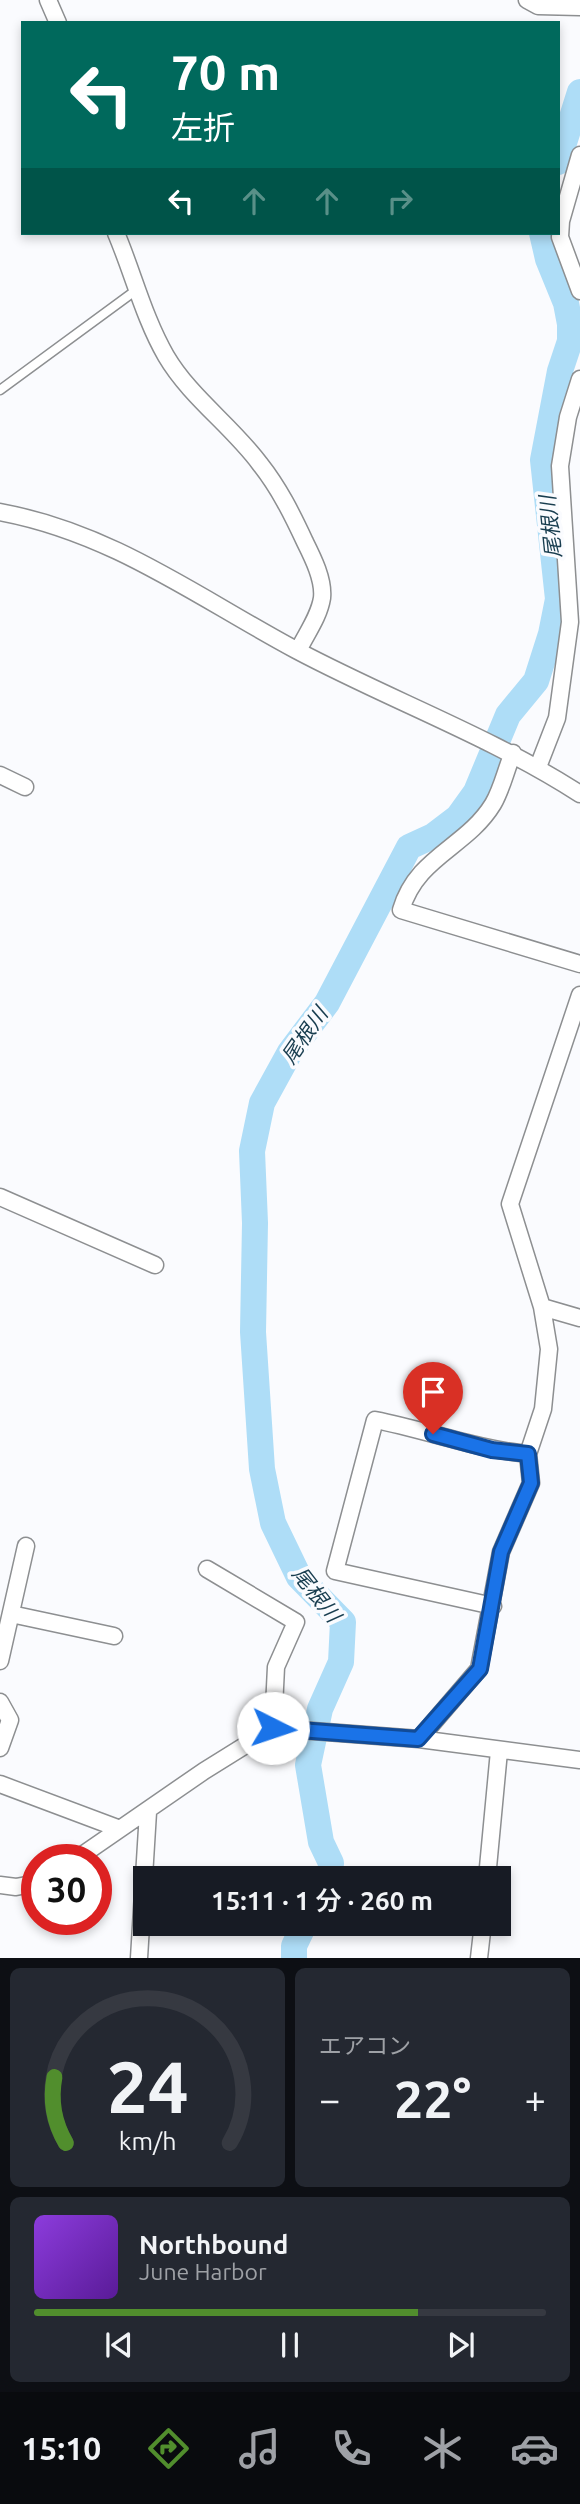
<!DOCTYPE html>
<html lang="ja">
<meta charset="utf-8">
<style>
body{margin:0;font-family:Ubuntu,"Noto Sans JP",sans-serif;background:#242831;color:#f1f3f6;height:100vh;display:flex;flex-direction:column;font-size:26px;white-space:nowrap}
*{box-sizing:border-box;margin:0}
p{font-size:23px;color:#9ea1a6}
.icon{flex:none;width:38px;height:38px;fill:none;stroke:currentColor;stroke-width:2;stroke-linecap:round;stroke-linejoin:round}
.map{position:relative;height:1958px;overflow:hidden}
.side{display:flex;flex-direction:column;gap:10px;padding:10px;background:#0d0f14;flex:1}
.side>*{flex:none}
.top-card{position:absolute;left:21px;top:21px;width:539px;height:214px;border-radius:0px;box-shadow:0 4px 10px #0003;background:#00695c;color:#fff;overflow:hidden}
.speed{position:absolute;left:21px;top:1844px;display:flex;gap:14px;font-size:35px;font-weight:700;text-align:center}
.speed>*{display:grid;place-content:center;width:91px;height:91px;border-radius:50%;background:#171b24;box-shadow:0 4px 10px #0003;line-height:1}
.speed .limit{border:10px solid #d22;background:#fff;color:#111}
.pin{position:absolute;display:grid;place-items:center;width:60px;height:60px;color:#fff;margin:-72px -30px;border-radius:50% 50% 50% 0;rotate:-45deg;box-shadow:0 0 7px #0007}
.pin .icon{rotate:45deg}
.me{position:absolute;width:77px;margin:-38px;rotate:94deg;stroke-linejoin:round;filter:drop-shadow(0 0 5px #0008)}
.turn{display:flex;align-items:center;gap:24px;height:147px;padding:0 35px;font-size:32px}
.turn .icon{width:91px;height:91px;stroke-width:2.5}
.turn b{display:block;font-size:49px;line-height:60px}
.lanes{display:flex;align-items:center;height:66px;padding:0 35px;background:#0003;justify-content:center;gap:35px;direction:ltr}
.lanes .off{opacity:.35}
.big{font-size:52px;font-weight:600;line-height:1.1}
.side .card{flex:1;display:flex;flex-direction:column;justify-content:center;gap:10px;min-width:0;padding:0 24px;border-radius:10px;background:#242831}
.side .dial{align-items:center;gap:0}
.dial svg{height:182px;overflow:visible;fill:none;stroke:#363941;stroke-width:7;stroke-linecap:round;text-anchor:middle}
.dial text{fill:#f1f3f6;stroke:none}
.song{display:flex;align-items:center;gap:21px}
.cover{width:84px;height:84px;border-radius:10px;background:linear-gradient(135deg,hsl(270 70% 55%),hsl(270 70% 35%))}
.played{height:7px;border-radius:4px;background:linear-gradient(90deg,#518e2d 75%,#363941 75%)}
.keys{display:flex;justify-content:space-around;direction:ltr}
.heat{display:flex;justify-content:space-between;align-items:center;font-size:38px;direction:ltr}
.side .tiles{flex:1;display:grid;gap:10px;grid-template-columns:1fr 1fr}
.card:last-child{grid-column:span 2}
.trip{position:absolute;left:133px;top:1866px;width:378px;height:70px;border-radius:0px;background:#171b24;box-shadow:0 4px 10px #0003;font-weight:600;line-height:70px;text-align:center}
.menu{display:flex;height:112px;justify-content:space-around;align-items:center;background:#090b0e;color:#9ea1a6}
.menu .icon{width:49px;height:49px}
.menu .selected{color:#518e2d}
.menu b{font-size:32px;color:#f1f3f6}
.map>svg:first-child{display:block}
</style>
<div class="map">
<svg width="580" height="1958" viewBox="0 0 580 1958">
<rect width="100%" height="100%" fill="#fafbfe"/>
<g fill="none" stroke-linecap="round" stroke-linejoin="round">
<path stroke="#aeddf7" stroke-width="26" d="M558 162 580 92
M330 1878 331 1863 321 1842 308 1765 320 1709 341 1662 343 1622 299 1577 273 1523 262 1469 253 1332 255 1223 252 1151 262 1103 290 1052 327 1003 409 847 433 836 458 817 476 792 508 715 536 681 551 634 558 599 543 460 560 371 570 341V324L566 303 548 259 542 233
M294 1958V1946L305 1923"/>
<defs>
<path id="service" d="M0 390 139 288"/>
<path id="minor" d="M48 0 58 23
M527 0 538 6 580 7
M580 155 561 221 560 237 580 291
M116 233C133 273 144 318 166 356 190 397 232 426 260 464 279 488 292 514 305 542 313 558 324 580 322 598 319 617 306 634 298 651
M0 512C113 533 197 597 296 650 390 700 490 736 580 794
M513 753C506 769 502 789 493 804 466 848 417 856 401 910L580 964
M538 767 557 718 570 622 560 466 568 417 580 379
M0 775 25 787
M0 1197 155 1265
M542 1307 580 1318
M207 1569 296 1622 276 1667 273 1728
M493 1606 335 1571 375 1420C427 1430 475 1449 528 1454
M11 1614 114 1636
M0 1661 26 1546
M0 1702 10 1720 0 1748
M419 1739 479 1669 501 1552 531 1483 528 1454 543 1409 549 1349 542 1307 510 1204 580 995
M0 1784 120 1829
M75 1860 204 1771 273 1728 419 1739 580 1760
M487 1878 499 1751
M0 1885 16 1887 37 1883
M139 1958 148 1812
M479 1958 483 1923"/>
</defs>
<use href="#service" stroke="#8d8f91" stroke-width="11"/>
<use href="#minor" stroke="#8d8f91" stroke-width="19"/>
<use href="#service" stroke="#fff" stroke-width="8"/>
<use href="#minor" stroke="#fff" stroke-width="16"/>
</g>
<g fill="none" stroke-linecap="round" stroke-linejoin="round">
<defs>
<path id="route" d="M273 1728 418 1739 480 1669 501 1552 531 1483 528 1454 492 1450 433 1434"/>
</defs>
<use href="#route" stroke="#114b97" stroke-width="18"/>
<use href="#route" stroke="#1a73e8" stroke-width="12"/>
</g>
<g text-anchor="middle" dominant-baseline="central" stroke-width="7" stroke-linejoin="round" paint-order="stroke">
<g font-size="21" font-style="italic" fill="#183d4f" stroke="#fafbfe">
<text transform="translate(550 527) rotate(-96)">尾根川</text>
<text transform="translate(304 1035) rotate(-55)">尾根川</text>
<text transform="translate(317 1594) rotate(52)">尾根川</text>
</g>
</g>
</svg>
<div class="speed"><div class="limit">30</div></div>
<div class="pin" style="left:433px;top:1434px;background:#d93025"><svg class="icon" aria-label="arrive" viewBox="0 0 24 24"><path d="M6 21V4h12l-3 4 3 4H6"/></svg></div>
<svg class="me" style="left:273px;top:1728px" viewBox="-20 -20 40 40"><circle r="19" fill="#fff"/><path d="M0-13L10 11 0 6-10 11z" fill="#1a73e8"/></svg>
<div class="trip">15:11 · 1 分 · 260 m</div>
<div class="top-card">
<div class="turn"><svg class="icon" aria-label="left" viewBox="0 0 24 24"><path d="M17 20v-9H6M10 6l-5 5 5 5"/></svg><div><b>70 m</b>左折</div></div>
<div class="lanes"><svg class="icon" aria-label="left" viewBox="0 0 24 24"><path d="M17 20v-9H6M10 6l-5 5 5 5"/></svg><svg class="icon off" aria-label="ahead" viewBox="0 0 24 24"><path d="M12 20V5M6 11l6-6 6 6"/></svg><svg class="icon off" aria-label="ahead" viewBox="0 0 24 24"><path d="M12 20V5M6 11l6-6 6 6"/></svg><svg class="icon off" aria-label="right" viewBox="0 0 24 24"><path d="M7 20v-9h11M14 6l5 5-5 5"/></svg></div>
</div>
</div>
<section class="side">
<div class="tiles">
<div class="card dial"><svg viewBox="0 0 100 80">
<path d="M14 69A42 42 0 1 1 86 69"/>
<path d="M14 69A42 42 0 0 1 9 40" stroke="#518e2d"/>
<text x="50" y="56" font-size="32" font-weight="700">24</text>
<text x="50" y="72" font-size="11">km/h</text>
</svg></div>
<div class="card"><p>エアコン</p>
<div class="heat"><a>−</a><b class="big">22°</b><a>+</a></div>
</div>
<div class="card">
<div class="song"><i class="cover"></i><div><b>Northbound</b><p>June Harbor</p></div></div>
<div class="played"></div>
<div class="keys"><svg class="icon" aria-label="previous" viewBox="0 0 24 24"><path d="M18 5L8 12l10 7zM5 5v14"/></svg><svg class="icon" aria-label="pause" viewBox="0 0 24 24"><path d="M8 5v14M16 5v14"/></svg><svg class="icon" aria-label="next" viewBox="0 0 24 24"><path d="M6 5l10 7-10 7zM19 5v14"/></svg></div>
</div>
</div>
</section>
<nav class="menu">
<b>15:10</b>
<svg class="icon selected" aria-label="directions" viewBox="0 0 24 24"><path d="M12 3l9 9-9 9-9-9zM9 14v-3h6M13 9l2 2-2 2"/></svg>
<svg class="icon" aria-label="music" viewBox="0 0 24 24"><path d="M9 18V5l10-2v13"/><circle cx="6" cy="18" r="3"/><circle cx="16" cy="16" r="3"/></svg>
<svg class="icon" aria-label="phone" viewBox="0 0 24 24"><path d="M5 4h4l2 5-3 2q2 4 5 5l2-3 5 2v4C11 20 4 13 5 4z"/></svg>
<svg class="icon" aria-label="climate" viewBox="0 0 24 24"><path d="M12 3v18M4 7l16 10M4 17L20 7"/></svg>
<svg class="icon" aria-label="car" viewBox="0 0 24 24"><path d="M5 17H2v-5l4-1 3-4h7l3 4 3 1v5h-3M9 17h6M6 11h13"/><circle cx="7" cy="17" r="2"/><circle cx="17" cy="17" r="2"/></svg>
</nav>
